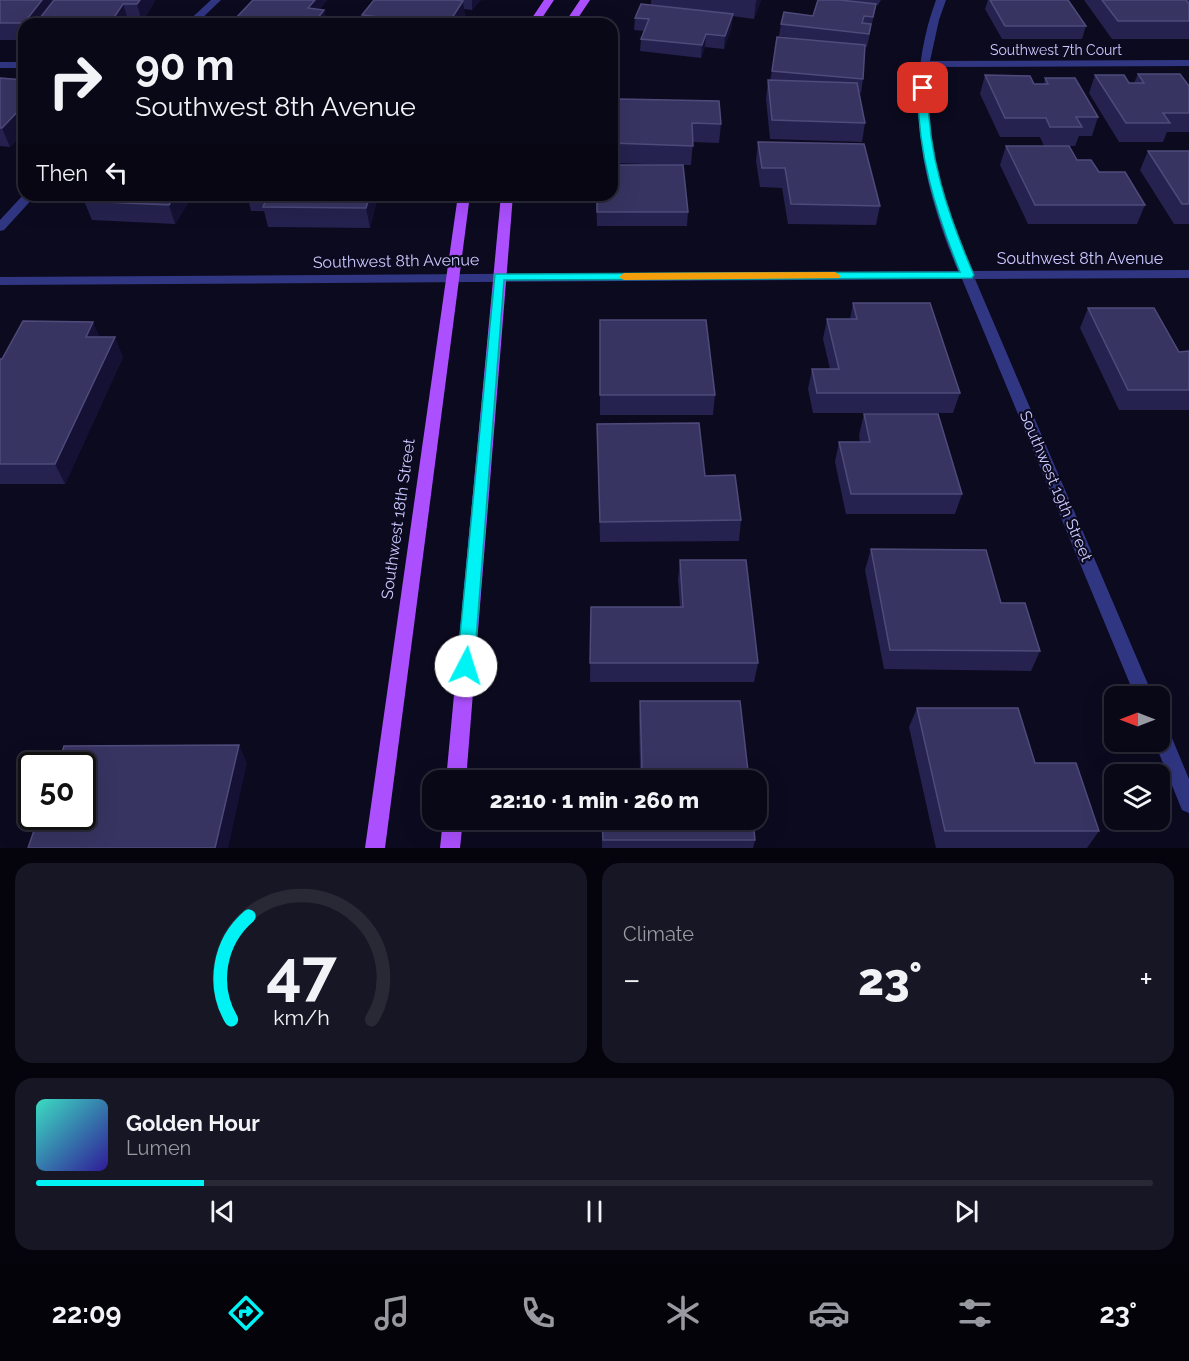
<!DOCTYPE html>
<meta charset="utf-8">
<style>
body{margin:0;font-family:Raleway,sans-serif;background:#171624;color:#f1f3f6;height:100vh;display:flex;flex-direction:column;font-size:22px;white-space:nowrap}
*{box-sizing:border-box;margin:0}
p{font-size:20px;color:#999aa1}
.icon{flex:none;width:33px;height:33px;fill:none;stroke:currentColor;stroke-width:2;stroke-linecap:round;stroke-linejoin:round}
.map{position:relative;height:848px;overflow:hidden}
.drawer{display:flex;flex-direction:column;gap:15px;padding:15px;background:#05040d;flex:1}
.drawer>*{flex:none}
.guide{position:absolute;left:18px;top:18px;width:600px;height:183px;border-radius:18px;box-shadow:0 6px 24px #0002,0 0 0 2px #292936;background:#090817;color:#f1f3f6;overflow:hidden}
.needle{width:39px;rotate:270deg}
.buttons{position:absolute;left:1104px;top:686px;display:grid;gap:12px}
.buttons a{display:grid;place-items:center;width:66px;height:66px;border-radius:12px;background:#090817;box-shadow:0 6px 24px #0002,0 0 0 2px #292936;font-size:30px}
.speed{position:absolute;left:18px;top:752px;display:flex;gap:12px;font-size:30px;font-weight:700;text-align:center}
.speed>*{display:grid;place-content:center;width:78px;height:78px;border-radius:50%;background:#090817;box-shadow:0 6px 24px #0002,0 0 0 2px #292936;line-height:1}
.speed .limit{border:3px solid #111;border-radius:9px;background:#fff;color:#111}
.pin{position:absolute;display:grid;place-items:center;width:51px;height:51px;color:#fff;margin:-26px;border-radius:12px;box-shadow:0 3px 9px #0006}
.me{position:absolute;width:66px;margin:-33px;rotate:5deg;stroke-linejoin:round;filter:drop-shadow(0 0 4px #0008)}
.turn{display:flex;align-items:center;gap:21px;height:126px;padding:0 18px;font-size:27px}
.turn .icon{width:78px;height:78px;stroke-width:2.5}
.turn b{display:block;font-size:42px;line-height:51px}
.then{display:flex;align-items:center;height:57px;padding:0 18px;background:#0003;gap:12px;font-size:22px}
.big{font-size:45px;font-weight:800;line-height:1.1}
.drawer .tile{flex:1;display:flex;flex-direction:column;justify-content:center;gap:9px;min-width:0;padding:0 21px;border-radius:18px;background:#171624}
.drawer .dial{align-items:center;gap:0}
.dial svg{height:156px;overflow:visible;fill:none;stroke:#292936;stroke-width:7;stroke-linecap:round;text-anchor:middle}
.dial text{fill:#f1f3f6;stroke:none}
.song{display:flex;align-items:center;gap:18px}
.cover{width:72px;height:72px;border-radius:9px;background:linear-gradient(135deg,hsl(170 70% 55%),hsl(250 70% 35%))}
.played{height:6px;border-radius:3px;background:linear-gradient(90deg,#00f3f4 15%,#292936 15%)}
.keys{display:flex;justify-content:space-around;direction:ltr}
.heat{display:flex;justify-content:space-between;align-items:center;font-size:33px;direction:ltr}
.drawer .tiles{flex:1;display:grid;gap:15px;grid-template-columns:1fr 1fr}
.tile:last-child{grid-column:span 2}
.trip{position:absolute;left:422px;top:770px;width:345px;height:60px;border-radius:18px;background:#090817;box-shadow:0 6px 24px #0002,0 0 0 2px #292936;font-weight:800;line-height:60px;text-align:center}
.tab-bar{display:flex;height:96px;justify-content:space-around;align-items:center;background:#040309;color:#999aa1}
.tab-bar .icon{width:42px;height:42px}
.tab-bar .on{color:#00f3f4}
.tab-bar b{font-size:27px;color:#f1f3f6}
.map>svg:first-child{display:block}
</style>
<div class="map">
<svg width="1189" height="848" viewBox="0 0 1189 848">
<rect width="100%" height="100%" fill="#0c0a1f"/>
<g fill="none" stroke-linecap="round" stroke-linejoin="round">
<path fill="#313683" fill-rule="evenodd" d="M211 0H221L196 24H185Z
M936 0H946L939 20 930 61 1189 60V66L929 67C924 138 943 206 971 271L1189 270V278L975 279 1153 696H1135L962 279 0 285V277L958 271C921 182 902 92 936 0Z
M0 62H24V68H0Z
M24 194 36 195 4 230 0 231V220Z
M1160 723 1167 726 1189 779V813L1182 810 1154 741H1160Z"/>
<path fill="#ac50ff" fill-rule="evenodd" d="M544 0H554L538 24H528Z
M580 0H590L574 24H564Z
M458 195H470L385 848H365Z
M501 195H513L466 780H446Z
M443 819H463L460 848H440Z"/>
</g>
<path fill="#25224f" d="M0 0H155V1L142 22H129L127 24H24V40H0Z
M253 0H327L320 9 324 10 327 22 325 24H236L235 19Z
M374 0H481L472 10 464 9 465 18 461 24H364L362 15Z
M651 0H761L754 19 732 16V26L724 49 705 47 701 58 640 51 641 39 644 31 634 30 635 18 651 5Z
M845 0H881L878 5H876L867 47H865L863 79 861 93 859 92 865 123 862 142 770 139 766 99 768 80 770 81 772 71 819 41 779 36 781 24 813 16 859 2Z
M988 0H1068L1086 26 1082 39H1002L985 9Z
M1084 0H1189V39H1112Z
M1138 74 1189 86V132H1167L1163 142H1119L1089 93 1095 75 1129 83H1134Z
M985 75 1034 84H1044L1045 78 1098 117 1092 136H1079L1075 146H1044L1040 137H1000L980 94Z
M0 78 24 80V132L10 147 0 146Z
M612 120 721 124 719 143 693 142 691 165H683L688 212 687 226H597L596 195 679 165 612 163Z
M758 142 880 206 876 225 788 224 782 188 760 187 756 161Z
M1006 146 1077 160 1099 172 1145 205 1137 224H1028L1000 165Z
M1148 151H1189V224H1174L1140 170Z
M193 195 175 224 92 220 84 201Z
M247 195H377V200L370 228 268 227 264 211H251Z
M853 303 960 393 953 413H813L808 389 812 369H830L823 339 827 319H850Z
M1088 308 1179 352 1189 351V410H1119L1080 328Z
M600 320 715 395 713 415H600Z
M100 337 123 357 65 484H0V359Z
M864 414 962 494 955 514H846L835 462 839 442H860L859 435Z
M597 424 705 476 741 520 739 541 600 542Z
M871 549 1001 603 1040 651 1031 671 884 669 865 570Z
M680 560 758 663 754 682H590L591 607H680L678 580Z
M640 701 749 780 640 769 639 720Z
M917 708 1035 763 1099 831 1087 848H936L909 727Z
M602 819 755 840 753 848H602Z"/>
<path fill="#141134" d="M42 0H54L37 22V24H25L24 23Z
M140 0H155V1L142 22 137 4Z
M315 0H327L310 21 308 8Z
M472 0H481L472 10Z
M757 0H761L754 19 756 1Z
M463 1 465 18 461 24H448Z
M123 4 129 22 127 24H112L111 22Z
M324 10 327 22 325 24H313Z
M733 14 732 26 724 49 725 36Z
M706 34 705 47 701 58 702 45Z
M24 105V132L10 147 2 128Z
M175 195H193L175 224 169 205Z
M370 195H377V200L370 228 366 208Z
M93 322 102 342 86 337Z
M115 337 123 357 65 484 55 464Z
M239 745 247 763 228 848H215Z"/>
<path fill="#373462" stroke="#4e4b7b" stroke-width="1.5" d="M0 0H42L24 23H0Z
M54 0H140L137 4H123L111 22H37Z
M253 0H315L308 8 324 10 313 24H283L235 19Z
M374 0H456L463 1 448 24H373L379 17 362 15Z
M818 0H840L876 4 873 17 864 16 862 23 871 24 869 34 781 24 784 12 813 16Z
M990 0H1068L1086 26H1005Z
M1102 0H1186L1189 4V21H1118Z
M641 4 733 14 725 36 706 34 702 45 641 39 649 19 635 18Z
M777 37 865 45 863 79 772 71Z
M1138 74H1180L1189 86V113H1163L1170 123H1126L1095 75H1124L1129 83H1144Z
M985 75 1030 76 1034 84H1048L1045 78H1075L1098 117H1076L1082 127H1050L1046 118H1005Z
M0 78 24 80V105L2 128H0Z
M768 80 857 83 865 123 772 120Z
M619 99 719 101 721 124 692 123 693 146 612 143V120H617Z
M758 142 864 144 880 206 791 204 785 168H762Z
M1006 146H1069L1077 160H1091L1099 172H1125L1145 205H1035Z
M1148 151H1189V204H1182Z
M612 165H683L688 212H597V195H612Z
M88 195H175L169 205 84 201Z
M268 195H370L366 208 263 207Z
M853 303H930L960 393H817L812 369H839L827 319H857Z
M1088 308H1154L1179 352 1189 351V390H1128Z
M600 320H706L715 395H600Z
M23 321 93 322 86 337H115L55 464H0V359H2Z
M864 414H938L962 494H851L839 442H870Z
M699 423 705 476 735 475 741 520 600 522 597 424Z
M871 549 986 550 1001 603H1025L1040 651 890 650Z
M680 560H746L758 663H590L591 607H683Z
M640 701H740L749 780H602V769H642Z
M917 708H1018L1035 763H1076L1099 831H945Z
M239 745 215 848H28L39 816H82V765H58L64 746Z
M602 819H753L755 840H603Z"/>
<path fill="#00f3f4" stroke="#009e9f" stroke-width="1.5" d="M923 85 928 88C927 154 948 215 974 275L972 278 504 280 474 666 471 671 466 673 460 671 457 666 495 274 960 272C936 213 917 152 918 88Z"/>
<path fill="#f59e0b" d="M835 272 841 276 839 278 624 280 619 277 624 273Z"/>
<g text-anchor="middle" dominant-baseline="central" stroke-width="4.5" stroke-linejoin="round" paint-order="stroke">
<g font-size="14" fill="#cac9ff" stroke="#0c0a1f">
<text x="1056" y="50">Southwest 7th Court</text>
</g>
<g font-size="16" fill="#cac9ff" stroke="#0c0a1f">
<text x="1080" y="258">Southwest 8th Avenue</text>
<text transform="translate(396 261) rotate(-1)">Southwest 8th Avenue</text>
<text transform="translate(1056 486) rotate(67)">Southwest 19th Street</text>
<text transform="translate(398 519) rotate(-82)">Southwest 18th Street</text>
</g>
</g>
</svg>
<div class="buttons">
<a><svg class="needle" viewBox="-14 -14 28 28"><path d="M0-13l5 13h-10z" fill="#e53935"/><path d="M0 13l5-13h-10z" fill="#999aa1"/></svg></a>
<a><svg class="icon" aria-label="layers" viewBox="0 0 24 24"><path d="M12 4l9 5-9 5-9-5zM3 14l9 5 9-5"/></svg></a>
</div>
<div class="speed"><div class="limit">50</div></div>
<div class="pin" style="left:923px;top:88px;background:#d93025"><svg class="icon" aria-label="arrive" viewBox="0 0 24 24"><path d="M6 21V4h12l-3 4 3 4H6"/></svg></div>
<svg class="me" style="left:466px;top:666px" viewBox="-20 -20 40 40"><circle r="19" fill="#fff"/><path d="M0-13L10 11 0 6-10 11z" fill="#00f3f4"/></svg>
<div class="trip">22:10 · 1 min · 260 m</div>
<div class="guide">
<div class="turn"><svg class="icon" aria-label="right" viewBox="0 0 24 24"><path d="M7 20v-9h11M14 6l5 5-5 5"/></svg><div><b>90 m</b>Southwest 8th Avenue</div></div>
<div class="then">Then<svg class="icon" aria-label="left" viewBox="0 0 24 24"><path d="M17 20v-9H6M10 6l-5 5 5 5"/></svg></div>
</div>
</div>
<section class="drawer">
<div class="tiles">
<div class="tile dial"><svg viewBox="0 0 100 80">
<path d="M14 69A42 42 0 1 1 86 69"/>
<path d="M14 69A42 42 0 0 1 23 16" stroke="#00f3f4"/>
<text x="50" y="56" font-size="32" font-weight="700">47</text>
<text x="50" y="72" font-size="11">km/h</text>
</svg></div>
<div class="tile"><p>Climate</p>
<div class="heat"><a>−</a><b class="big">23°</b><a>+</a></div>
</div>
<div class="tile">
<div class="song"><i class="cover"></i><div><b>Golden Hour</b><p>Lumen</p></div></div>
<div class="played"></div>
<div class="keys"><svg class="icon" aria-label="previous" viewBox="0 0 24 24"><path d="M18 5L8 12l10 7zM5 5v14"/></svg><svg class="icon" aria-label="pause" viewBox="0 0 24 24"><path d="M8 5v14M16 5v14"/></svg><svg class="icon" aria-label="next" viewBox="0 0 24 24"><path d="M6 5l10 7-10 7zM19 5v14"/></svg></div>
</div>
</div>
</section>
<nav class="tab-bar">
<b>22:09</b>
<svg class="icon on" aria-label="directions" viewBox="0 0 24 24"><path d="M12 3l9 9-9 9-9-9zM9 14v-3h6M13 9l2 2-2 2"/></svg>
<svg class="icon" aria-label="music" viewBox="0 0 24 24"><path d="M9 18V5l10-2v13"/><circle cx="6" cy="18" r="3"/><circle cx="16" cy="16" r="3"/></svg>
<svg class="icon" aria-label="phone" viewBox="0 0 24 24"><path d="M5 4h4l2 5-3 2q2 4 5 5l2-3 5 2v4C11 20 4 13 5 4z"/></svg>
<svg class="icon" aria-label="climate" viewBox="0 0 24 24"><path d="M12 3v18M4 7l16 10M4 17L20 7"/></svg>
<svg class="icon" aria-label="car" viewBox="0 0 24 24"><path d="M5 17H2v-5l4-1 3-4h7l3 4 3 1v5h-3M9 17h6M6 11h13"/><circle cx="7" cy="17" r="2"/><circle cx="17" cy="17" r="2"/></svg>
<svg class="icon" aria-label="filters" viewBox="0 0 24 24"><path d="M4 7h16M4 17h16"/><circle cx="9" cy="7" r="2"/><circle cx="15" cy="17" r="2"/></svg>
<b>23°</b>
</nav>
